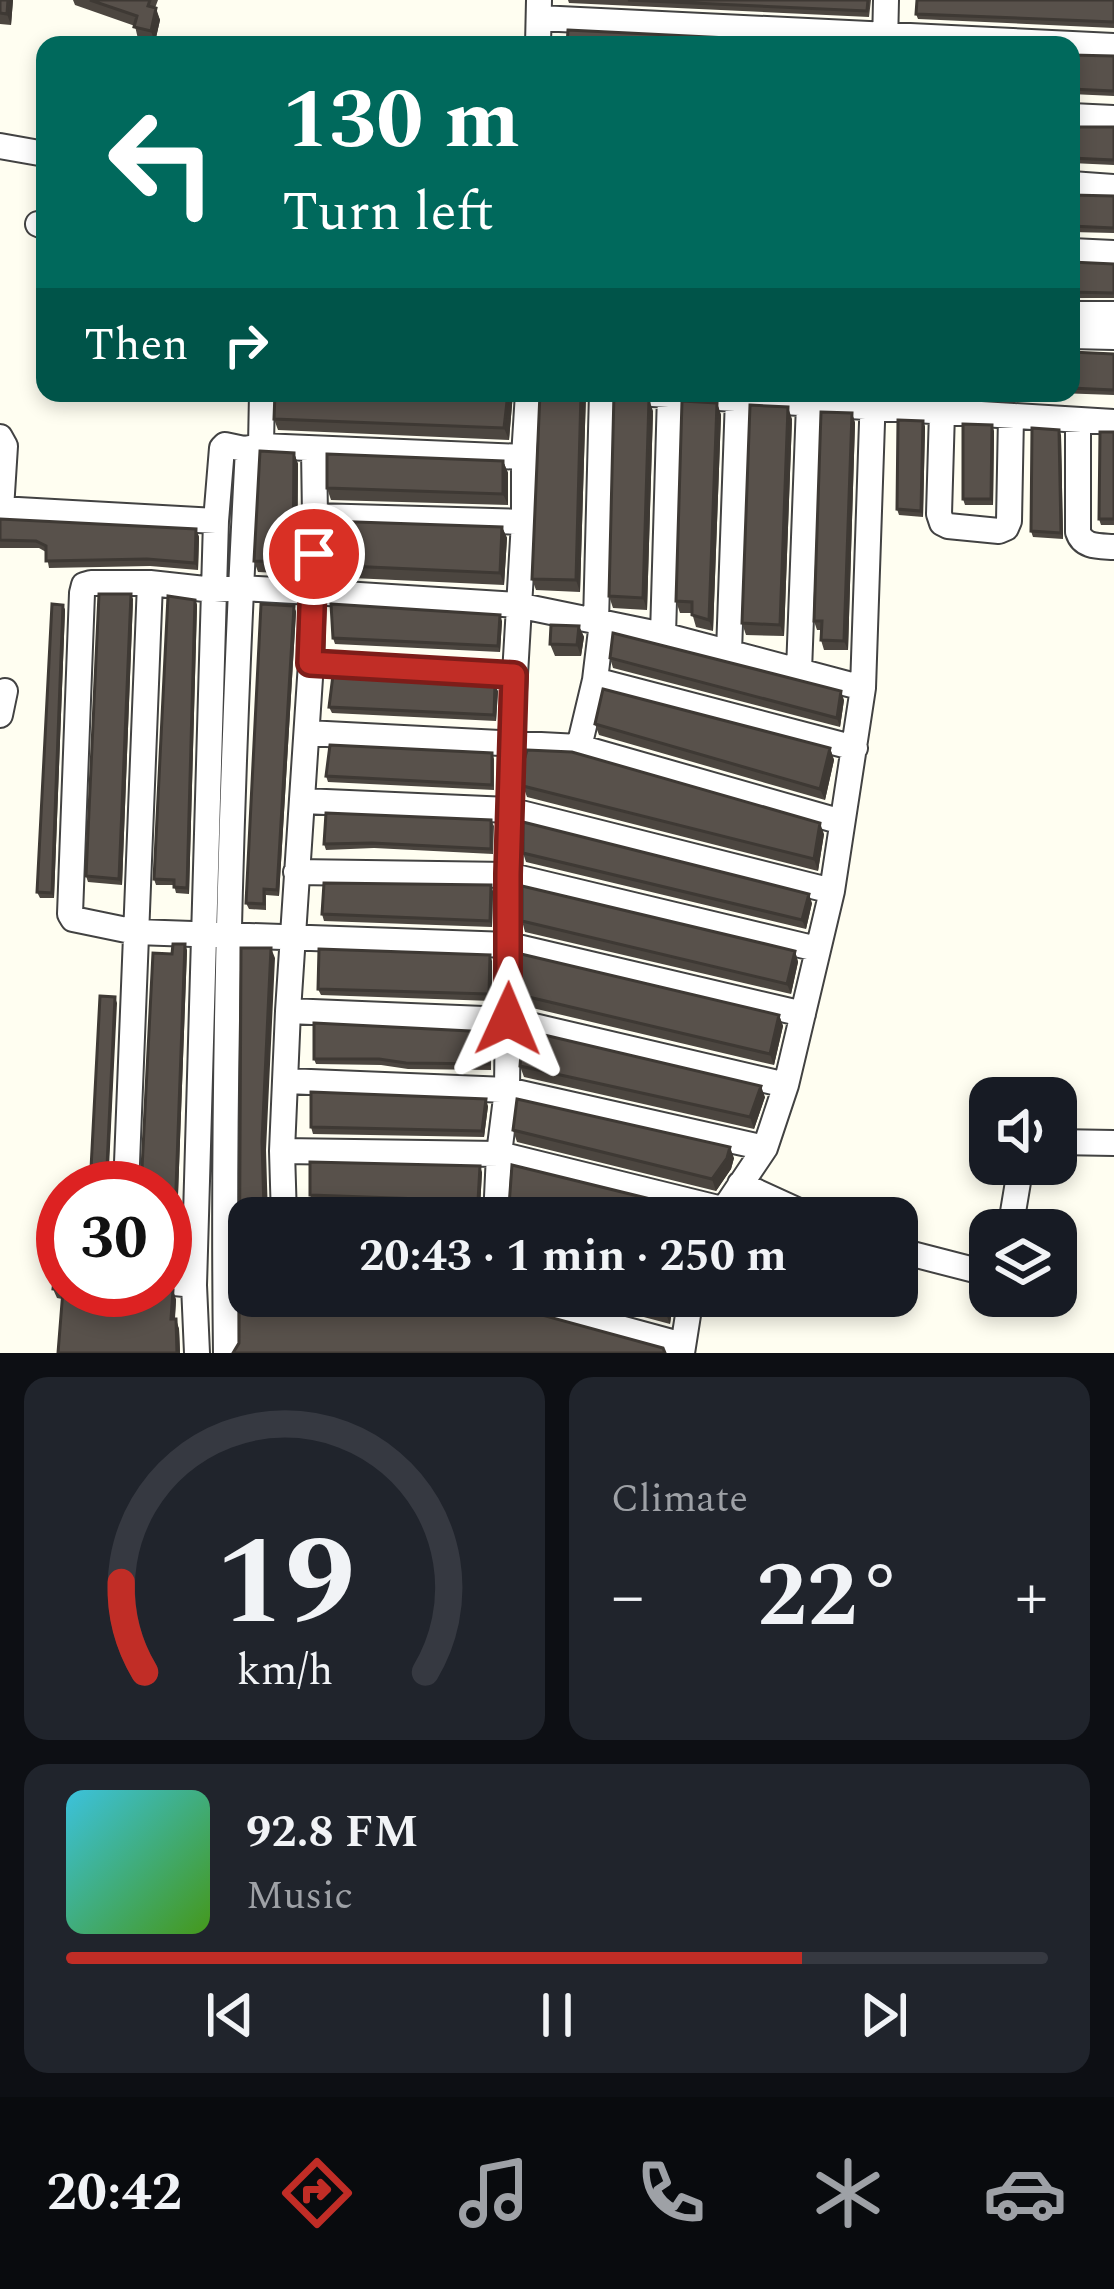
<!DOCTYPE html>
<meta charset="utf-8">
<style>
body{margin:0;font-family:Spectral,serif;background:#20242c;color:#f1f3f6;height:100vh;display:flex;flex-direction:column;font-size:45px;white-space:nowrap}
*{box-sizing:border-box;margin:0}
p{font-size:39px;color:#9ea1a6}
.icon{flex:none;width:66px;height:66px;fill:none;stroke:currentColor;stroke-width:2;stroke-linecap:round;stroke-linejoin:round}
.map{position:relative;height:1353px;overflow:hidden}
.sheet{display:flex;flex-direction:column;gap:24px;padding:24px;background:#0d0f14;flex:1}
.sheet>*{flex:none}
.banner{position:absolute;left:36px;top:36px;width:1044px;height:366px;border-radius:24px;box-shadow:0 6px 18px #0003;background:#00695c;color:#fff;overflow:hidden}
.buttons{position:absolute;left:969px;top:1077px;display:grid;gap:24px}
.buttons a{display:grid;place-items:center;width:108px;height:108px;border-radius:24px;background:#171b24;box-shadow:0 6px 18px #0003;font-size:60px}
.speed{position:absolute;left:36px;top:1161px;display:flex;gap:24px;font-size:60px;font-weight:700;text-align:center}
.speed>*{display:grid;place-content:center;width:156px;height:156px;border-radius:50%;background:#171b24;box-shadow:0 6px 18px #0003;line-height:1}
.speed .limit{border:18px solid #d22;background:#fff;color:#111}
.pin{position:absolute;display:grid;place-items:center;width:102px;height:102px;color:#fff;margin:-51px;border:6px solid #fff;border-radius:50%;box-shadow:0 3px 12px #0007}
.me{position:absolute;width:132px;margin:-66px;rotate:1deg;stroke-linejoin:round;filter:drop-shadow(0 0 9px #0008)}
.turn{display:flex;align-items:center;gap:42px;height:252px;padding:0 48px;font-size:54px}
.turn .icon{width:156px;height:156px;stroke-width:2.5}
.turn b{display:block;font-size:84px;line-height:102px}
.then{display:flex;align-items:center;height:114px;padding:0 48px;background:#0003;gap:24px;font-size:45px}
.big{font-size:90px;font-weight:700;line-height:1.1}
.sheet .widget{flex:1;display:flex;flex-direction:column;justify-content:center;gap:18px;min-width:0;padding:0 42px;border-radius:24px;background:#20242c}
.sheet .dial{align-items:center;gap:0}
.dial svg{height:312px;overflow:visible;fill:none;stroke:#363941;stroke-width:7;stroke-linecap:round;text-anchor:middle}
.dial text{fill:#f1f3f6;stroke:none}
.song{display:flex;align-items:center;gap:36px}
.cover{width:144px;height:144px;border-radius:18px;background:linear-gradient(135deg,hsl(190 70% 55%),hsl(100 70% 35%))}
.played{height:12px;border-radius:6px;background:linear-gradient(90deg,#c12d26 75%,#363941 75%)}
.keys{display:flex;justify-content:space-around;direction:ltr}
.heat{display:flex;justify-content:space-between;align-items:center;font-size:66px;direction:ltr}
.sheet .tiles{flex:1;display:grid;gap:24px;grid-template-columns:1fr 1fr}
.widget:last-child{grid-column:span 2}
.trip{position:absolute;left:228px;top:1197px;width:690px;height:120px;border-radius:24px;background:#171b24;box-shadow:0 6px 18px #0003;font-weight:700;line-height:120px;text-align:center}
.menu{display:flex;height:192px;justify-content:space-around;align-items:center;background:#090b0e;color:#9ea1a6}
.menu .icon{width:84px;height:84px}
.menu .active{color:#c12d26}
.menu b{font-size:54px;color:#f1f3f6}
.map>svg:first-child{display:block}
</style>
<div class="map">
<svg width="1114" height="1353" viewBox="0 0 1114 1353">
<rect width="100%" height="100%" fill="#fffef1"/>
<g fill="none" stroke-linecap="round" stroke-linejoin="round">
<defs>
<path id="minor" d="M539 18 1114 46
M538 45 539 0
M885 45 886 0
M1071 116 1114 118
M0 146 45 154
M1071 184 1114 187
M38 224 45 227
M1071 251 1114 253
M1071 314H1114
M1071 336 1114 337
M636 393 1114 422
M942 412 939 514 942 523 948 526 999 531 1006 528 1009 521 1011 416
M1078 421V532C1083 548 1100 546 1114 547
M0 437 5 446 1 509
M261 446 524 457
M0 509 216 521
M315 516 524 522
M596 622 602 393
M663 635 670 395
M729 652 738 398
M311 663 514 675
M799 671 809 404
M595 680 855 748
M0 715 5 691
M307 733 579 747 842 822
M579 747 595 680 602 622
M303 801 509 810 832 891
M296 872 508 875 817 949
M288 1011 508 1020 786 1085
M803 1014 509 945 136 932 73 919 70 914 82 593 84 585 91 583H150L214 590 241 588 312 592 517 605 663 635 863 688
M286 1081 507 1090 765 1148
M1056 1142 1114 1143
M282 1151 499 1154 722 1209
M740 1184 814 1218
M126 1188 150 583
M284 1218 282 1151 288 1011 311 663 315 516 314 449
M496 1218 499 1154 507 1090 511 742 524 522V457L528 393
M718 1218 765 1148 786 1085 832 891 863 688 873 393
M1010 1230 1021 1164
M897 1250 990 1274
M165 1282 194 1285
M502 1296 683 1345
M197 1353 194 1285 216 521 222 448 225 445 244 449 261 446 262 393
M226 1353C222 1052 232 749 248 449
M682 1353 691 1296"/>
</defs>
<use href="#minor" stroke="#424242" stroke-width="28"/>
<use href="#minor" stroke="#fff" stroke-width="24"/>
</g>
<path fill="#4c4640" d="M0 0H13L11 25 0 24Z
M73 0H158L155 8 160 20 155 42 138 39 135 26 75 5Z
M568 0H871L869 17 569 3Z
M1114 0V28L918 19 916 14Z
M1071 55 1114 56V96L1071 94Z
M1071 127H1114V165L1071 163Z
M1071 195 1114 196V233L1071 232Z
M1071 262 1114 264V298H1071Z
M1071 352 1114 354V395L1058 393H1071Z
M513 393 509 440 278 430 274 419Z
M540 393H586L580 592 536 590 532 579Z
M717 403 721 415 713 631 696 627 692 613H680L676 601Z
M653 411 647 610 613 608 609 596Z
M852 413 855 423 848 650H824L821 640V630H817L814 621Z
M792 419 784 636 746 635 742 623Z
M923 421 925 427 923 517 899 515 897 509Z
M994 431 993 505H965L963 499Z
M1114 432V525H1101L1099 519 1112 433Z
M1061 435 1063 539 1033 537 1031 531Z
M294 453 298 464 297 574 258 572 254 561Z
M503 461 508 473V505L331 500 327 488Z
M0 519 196 529 199 537 198 570 150 566 49 568 46 552 39 548H0Z
M502 527 507 538 504 585 330 577 326 565Z
M133 599 122 885 88 882 86 876Z
M195 600 197 605 189 894 176 893 174 885H156L154 879Z
M63 605 65 610 54 898H40L37 892Z
M294 606 296 612 279 896 266 895V910L249 909 246 903Z
M502 621 500 652 335 644 333 638Z
M579 626 584 637 581 656H555L550 644Z
M610 658 844 700 840 727 613 668Z
M498 691 496 721 332 713 329 707Z
M595 724 830 748 834 760 825 800 599 735Z
M492 753 494 759V790L328 782 326 776Z
M523 786 824 834 818 871 527 797Z
M491 820 494 826 493 854 374 848 326 850 324 844Z
M523 853 812 903 806 929 526 862Z
M493 891 492 927 324 921 322 914Z
M522 921 795 951 798 962 791 994 525 932Z
M187 950 176 1249 165 1248 172 954Z
M492 961V1001L321 995 318 989Z
M520 995 779 1015 783 1026 774 1065 524 1006Z
M489 1032 491 1038V1070L408 1069 381 1065 316 1064 314 1059Z
M520 1066 765 1097 754 1129 524 1077Z
M488 1106 484 1137 313 1134 311 1127Z
M513 1130 734 1158 731 1169 716 1191 517 1142Z
M482 1172 480 1207 312 1200 310 1195Z
M509 1206 699 1211 701 1218H523L513 1216Z
M53 1289 173 1290 176 1300 175 1319 179 1329 180 1353H58L62 1299 57 1298Z
M565 1296H674L670 1324Z"/>
<path fill="#3e3934" d="M8 0H13L11 25 7 14Z
M156 8 160 20 155 42 151 31Z
M508 393H513L509 440 504 428Z
M581 393H586L580 592 576 580Z
M649 399 653 411 647 610 643 598Z
M717 403 721 415 713 631 709 620Z
M788 407 792 419 784 636 780 625Z
M852 413 855 423 848 650 844 641Z
M923 421 925 427 923 517 921 511Z
M992 425 994 431 993 505 991 499Z
M1059 430 1061 435 1063 539 1061 533Z
M294 453 298 464 297 574 293 562Z
M503 461 508 473V505L503 494Z
M502 527 507 538 504 585 500 573Z
M196 529 199 537 198 570 195 563Z
M131 594 133 599 122 885 119 879Z
M195 600 197 605 189 894 187 888Z
M63 605 65 610 54 898 52 893Z
M294 606 296 612 279 896 277 890Z
M500 615 502 621 500 652 498 646Z
M579 626 584 637 581 656 577 645Z
M495 685 498 691 496 721 494 715Z
M841 691 844 700 840 727 837 718Z
M830 748 834 760 825 800 820 789Z
M820 823 824 834 818 871 814 859Z
M491 885 493 891 492 927 490 921Z
M809 894 812 903 806 929 802 920Z
M185 944 187 950 176 1249 174 1243Z
M271 948 275 958 266 1150 268 1218 264 1209 262 1141Z
M795 951 798 962 791 994 787 984Z
M490 955 492 961V1001L489 994Z
M115 997 117 1003 108 1188H106Z
M779 1015 783 1026 774 1065 770 1054Z
M761 1086 765 1097 754 1129 750 1117Z
M486 1099 488 1106 484 1137 482 1131Z
M730 1147 734 1158 731 1169 716 1191 712 1179Z
M480 1166 482 1172 480 1207 478 1201Z
M173 1290 176 1300 174 1328 171 1319Z
M669 1296H674L670 1324 666 1314Z
M176 1319 179 1329 180 1353H177Z"/>
<path fill="#58514b" stroke="#3e3934" stroke-width="3" d="M0 0H8L7 14 0 13Z
M90 0H150L148 6 156 8 151 31 134 27 137 16Z
M628 0H868L867 11Z
M917 0H1114V22L916 14Z
M568 30 868 45H567Z
M1071 55 1114 56V91L1071 89Z
M1071 127H1114V160L1071 158Z
M1071 195 1114 196V228L1071 226Z
M1071 262 1114 264V293L1071 292Z
M1071 352 1114 354V390L1071 388Z
M275 393H508L504 428 274 419Z
M540 393H581L576 580 532 579Z
M614 393 649 399 643 598 609 596Z
M682 401 717 403 709 620 692 615V602L676 601Z
M750 405 788 407 780 625 742 623Z
M821 412 852 413 844 641 821 640 822 621H814Z
M898 420 923 421 921 511 897 509Z
M963 424 992 425 991 499H963Z
M1032 428 1059 430 1061 533 1031 531Z
M1100 432H1114V519H1099Z
M260 451 294 453 293 562 254 561Z
M327 454 503 461V494L327 488Z
M0 519 196 529 195 563 147 559 46 561V546L36 541 0 540Z
M327 521 502 527 500 573 326 565Z
M99 594H131L119 879 86 876Z
M168 596 195 600 187 888 174 887V880L154 879Z
M52 604 63 605 52 893 37 892Z
M261 604 294 606 277 890 264 889V904L246 903Z
M331 604 500 615 498 646 333 638Z
M551 625 579 626 577 645 550 644Z
M613 633 841 691 837 718 610 658Z
M333 675 495 685 494 715 329 707Z
M603 689 830 748 820 789 595 724Z
M330 745 492 753V785L326 776Z
M527 750 572 752 820 823 814 859 523 786V764Z
M326 813 491 820V849L372 843 324 844Z
M523 822 809 894 802 920 523 853Z
M324 883 491 885 490 921 322 914Z
M522 886 795 951 787 984 522 921Z
M173 944H185L174 1243 165 1242V1188H141L153 953 172 954Z
M241 948H271L262 1141 264 1209 270 1218H249V1296H486L494 1302 663 1348 665 1353H233L239 1343Z
M319 949 490 955 489 994 318 989Z
M521 954 779 1015 770 1054 520 995Z
M100 996 115 997 106 1188H90Z
M314 1023 489 1032V1064L406 1063 379 1059H314Z
M523 1030 761 1086 750 1117 520 1066Z
M311 1092 486 1099 482 1131 311 1127Z
M517 1099 730 1147 727 1158 712 1179 513 1130Z
M310 1162 480 1166 478 1201 310 1195Z
M512 1165 699 1211 698 1218H561L509 1206Z
M55 1270H63V1290H173L171 1319H176L177 1353H58L63 1290 53 1289Z
M598 1296H669L666 1314Z"/>
<g fill="none" stroke-linecap="round" stroke-linejoin="round">
<defs>
<path id="route" d="M314 554 310 663 514 675 508 874V1019"/>
</defs>
<use href="#route" stroke="#7d1d19" stroke-width="30"/>
<use href="#route" stroke="#c12d26" stroke-width="21"/>
</g>
</svg>
<div class="buttons">
<a><svg class="icon" aria-label="sound" viewBox="0 0 24 24"><path d="M4 9h4l5-4v14l-5-4H4zM17 9q2 3 0 6"/></svg></a>
<a><svg class="icon" aria-label="layers" viewBox="0 0 24 24"><path d="M12 4l9 5-9 5-9-5zM3 14l9 5 9-5"/></svg></a>
</div>
<div class="speed"><div class="limit">30</div></div>
<div class="pin" style="left:314px;top:554px;background:#d93025"><svg class="icon" aria-label="arrive" viewBox="0 0 24 24"><path d="M6 21V4h12l-3 4 3 4H6"/></svg></div>
<svg class="me" style="left:508px;top:1019px" viewBox="-20 -20 40 40"><path d="M0-17L14 15 0 8-14 15z" fill="#c12d26" stroke="#fff" stroke-width="4"/></svg>
<div class="trip">20:43 · 1 min · 250 m</div>
<div class="banner">
<div class="turn"><svg class="icon" aria-label="left" viewBox="0 0 24 24"><path d="M17 20v-9H6M10 6l-5 5 5 5"/></svg><div><b>130 m</b>Turn left</div></div>
<div class="then">Then<svg class="icon" aria-label="right" viewBox="0 0 24 24"><path d="M7 20v-9h11M14 6l5 5-5 5"/></svg></div>
</div>
</div>
<section class="sheet">
<div class="tiles">
<div class="widget dial"><svg viewBox="0 0 100 80">
<path d="M14 69A42 42 0 1 1 86 69"/>
<path d="M14 69A42 42 0 0 1 8 46" stroke="#c12d26"/>
<text x="50" y="56" font-size="32" font-weight="700">19</text>
<text x="50" y="72" font-size="11">km/h</text>
</svg></div>
<div class="widget"><p>Climate</p>
<div class="heat"><a>−</a><b class="big">22°</b><a>+</a></div>
</div>
<div class="widget">
<div class="song"><i class="cover"></i><div><b>92.8 FM</b><p>Music</p></div></div>
<div class="played"></div>
<div class="keys"><svg class="icon" aria-label="previous" viewBox="0 0 24 24"><path d="M18 5L8 12l10 7zM5 5v14"/></svg><svg class="icon" aria-label="pause" viewBox="0 0 24 24"><path d="M8 5v14M16 5v14"/></svg><svg class="icon" aria-label="next" viewBox="0 0 24 24"><path d="M6 5l10 7-10 7zM19 5v14"/></svg></div>
</div>
</div>
</section>
<nav class="menu">
<b>20:42</b>
<svg class="icon active" aria-label="directions" viewBox="0 0 24 24"><path d="M12 3l9 9-9 9-9-9zM9 14v-3h6M13 9l2 2-2 2"/></svg>
<svg class="icon" aria-label="music" viewBox="0 0 24 24"><path d="M9 18V5l10-2v13"/><circle cx="6" cy="18" r="3"/><circle cx="16" cy="16" r="3"/></svg>
<svg class="icon" aria-label="phone" viewBox="0 0 24 24"><path d="M5 4h4l2 5-3 2q2 4 5 5l2-3 5 2v4C11 20 4 13 5 4z"/></svg>
<svg class="icon" aria-label="climate" viewBox="0 0 24 24"><path d="M12 3v18M4 7l16 10M4 17L20 7"/></svg>
<svg class="icon" aria-label="car" viewBox="0 0 24 24"><path d="M5 17H2v-5l4-1 3-4h7l3 4 3 1v5h-3M9 17h6M6 11h13"/><circle cx="7" cy="17" r="2"/><circle cx="17" cy="17" r="2"/></svg>
</nav>
